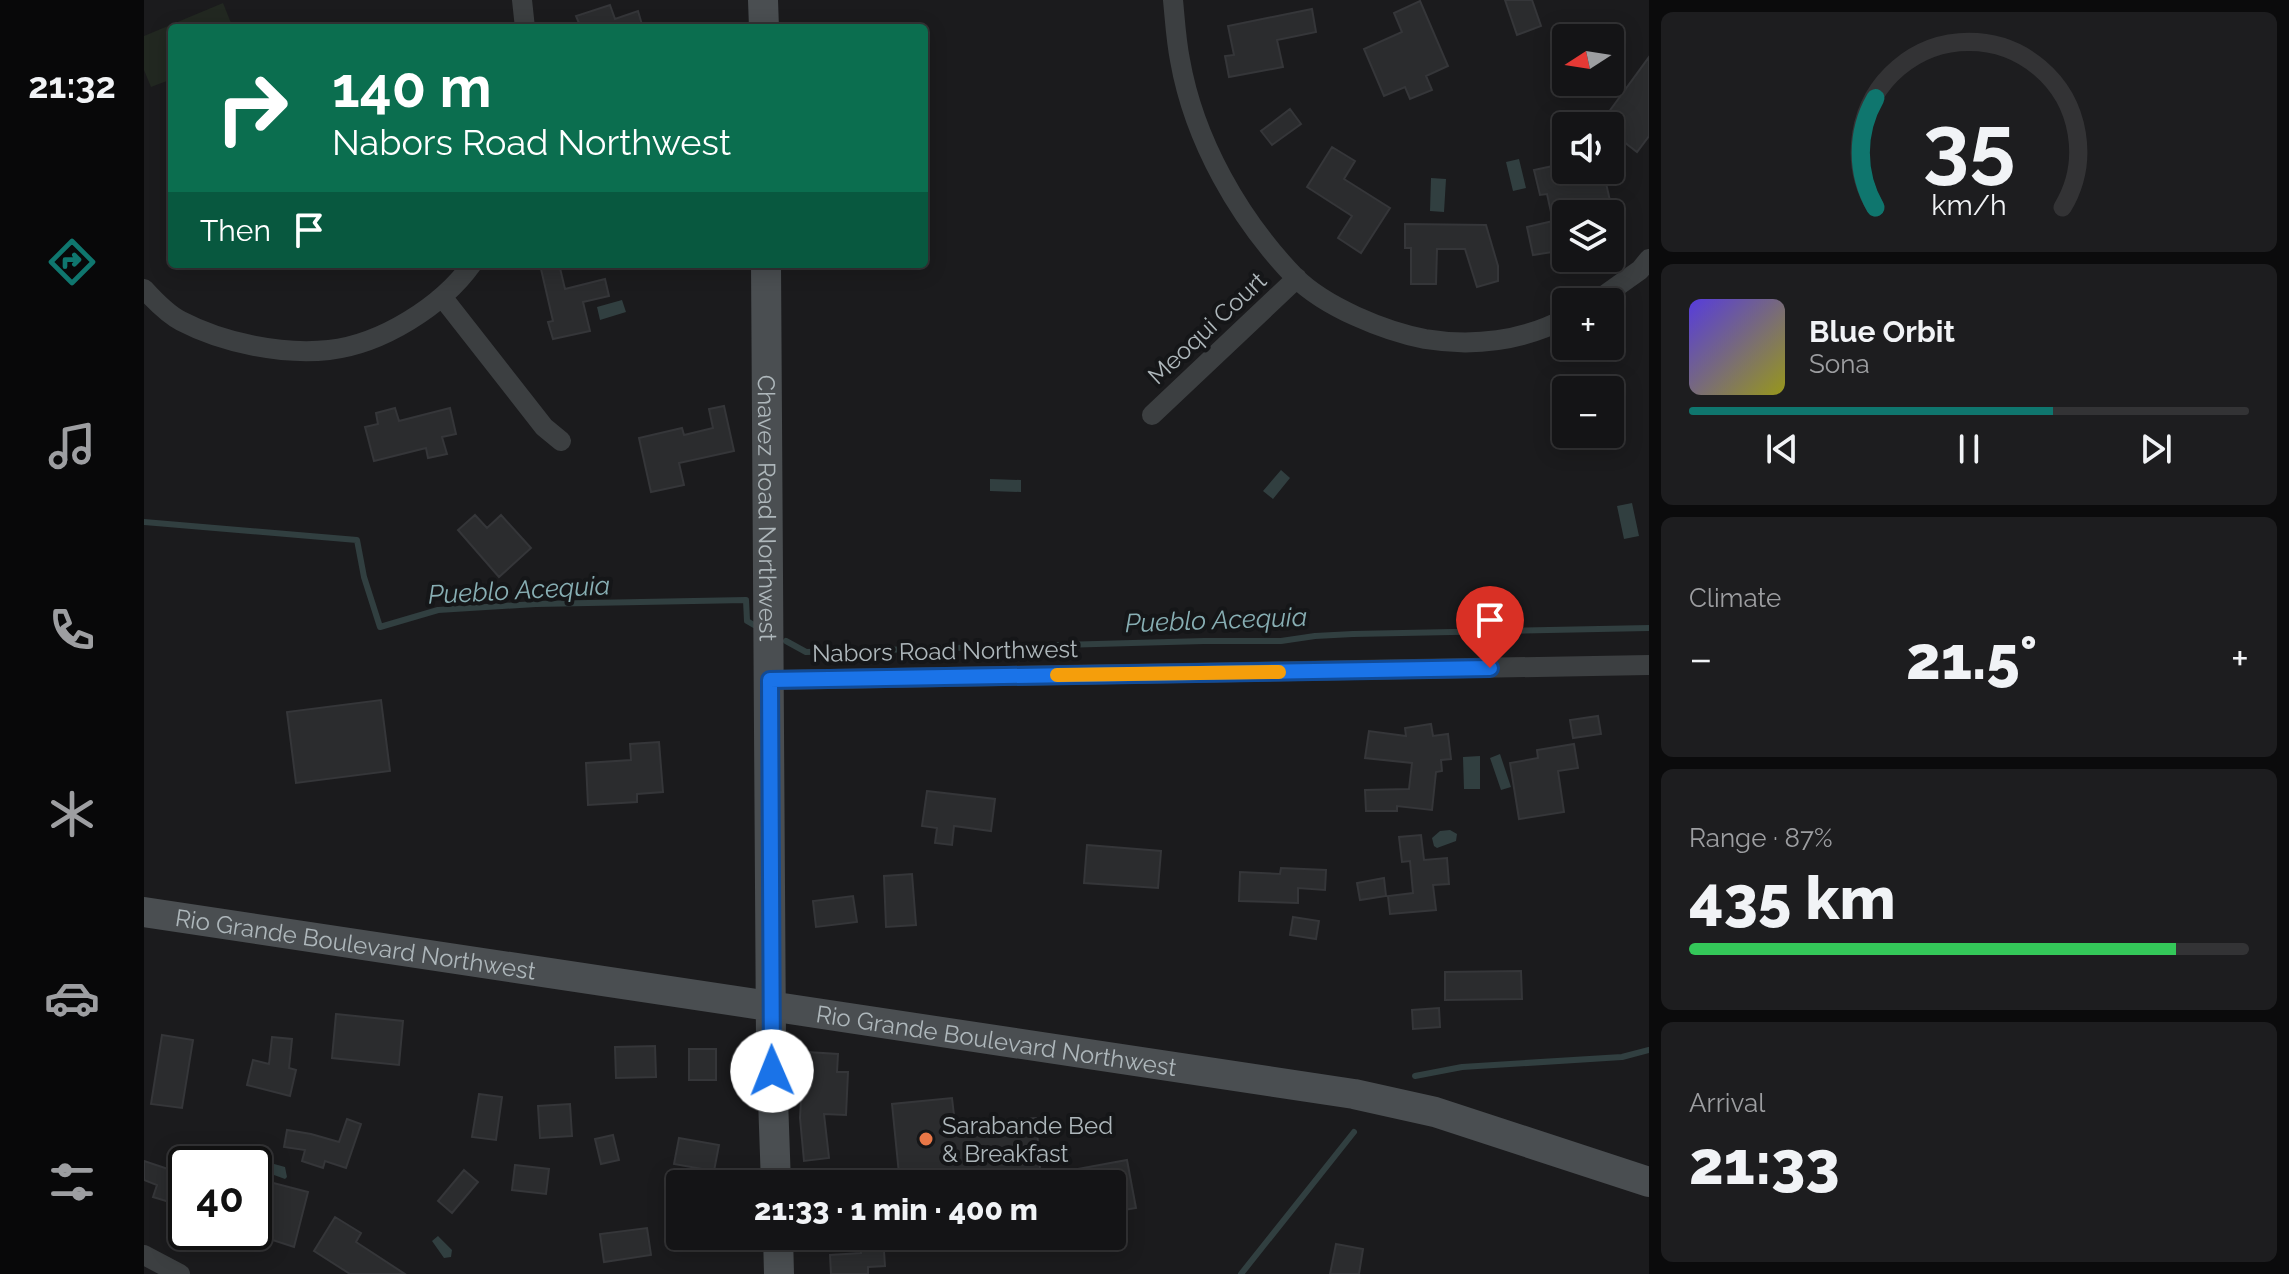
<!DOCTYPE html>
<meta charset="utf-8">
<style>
body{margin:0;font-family:Raleway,sans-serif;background:#1d1d1f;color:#f1f3f6;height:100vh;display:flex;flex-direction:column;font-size:30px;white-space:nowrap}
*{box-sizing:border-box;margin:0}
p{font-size:26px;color:#9d9ea1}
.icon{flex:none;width:44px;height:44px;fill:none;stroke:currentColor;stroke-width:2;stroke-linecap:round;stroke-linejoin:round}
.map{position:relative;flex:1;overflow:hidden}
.panel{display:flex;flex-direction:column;gap:12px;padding:12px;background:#0b0b0c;width:640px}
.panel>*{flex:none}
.hud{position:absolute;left:24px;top:24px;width:760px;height:244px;border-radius:8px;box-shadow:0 4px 20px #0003,0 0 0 2px #333335;background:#0b6e4f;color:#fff;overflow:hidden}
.needle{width:52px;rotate:258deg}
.buttons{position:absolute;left:1408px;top:24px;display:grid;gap:16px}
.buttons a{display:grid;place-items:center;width:72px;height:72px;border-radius:8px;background:#141416;box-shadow:0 4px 20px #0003,0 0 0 2px #333335;font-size:40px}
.speed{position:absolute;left:24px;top:1146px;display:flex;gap:16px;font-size:40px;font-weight:700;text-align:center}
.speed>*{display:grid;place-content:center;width:104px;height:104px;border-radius:50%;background:#141416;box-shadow:0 4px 20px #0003,0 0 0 2px #333335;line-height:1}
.speed .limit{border:4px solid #111;border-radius:12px;background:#fff;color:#111}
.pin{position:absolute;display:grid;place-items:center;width:68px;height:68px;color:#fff;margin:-82px -34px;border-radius:50% 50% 50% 0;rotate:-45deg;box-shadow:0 0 8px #0007}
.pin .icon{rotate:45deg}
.me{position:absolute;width:88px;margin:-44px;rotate:359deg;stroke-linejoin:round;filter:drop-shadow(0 0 6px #0008)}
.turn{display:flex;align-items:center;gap:28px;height:168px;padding:0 32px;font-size:36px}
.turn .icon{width:104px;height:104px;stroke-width:2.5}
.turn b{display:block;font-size:56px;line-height:68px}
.then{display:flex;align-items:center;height:76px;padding:0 32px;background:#0003;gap:16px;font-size:30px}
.big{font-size:60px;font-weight:800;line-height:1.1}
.panel .widget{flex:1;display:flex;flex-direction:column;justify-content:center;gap:12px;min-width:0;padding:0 28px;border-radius:12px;background:#1d1d1f}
.panel .dial{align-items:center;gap:0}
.dial svg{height:208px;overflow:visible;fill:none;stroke:#333335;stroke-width:7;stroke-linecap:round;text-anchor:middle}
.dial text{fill:#f1f3f6;stroke:none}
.song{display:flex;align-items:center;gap:24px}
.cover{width:96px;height:96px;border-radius:12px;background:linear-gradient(135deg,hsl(250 70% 55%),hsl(60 70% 35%))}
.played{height:8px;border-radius:4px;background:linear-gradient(90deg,#0f766e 65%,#333335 65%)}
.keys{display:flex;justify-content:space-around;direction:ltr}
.heat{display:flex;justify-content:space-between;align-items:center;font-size:44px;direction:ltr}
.charge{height:12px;border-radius:6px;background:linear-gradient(90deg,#34c759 87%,#333335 0)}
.trip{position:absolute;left:522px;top:1170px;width:460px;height:80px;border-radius:8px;background:#141416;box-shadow:0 4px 20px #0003,0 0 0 2px #333335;font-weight:800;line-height:80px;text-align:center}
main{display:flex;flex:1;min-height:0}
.tab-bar{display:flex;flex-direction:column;width:144px;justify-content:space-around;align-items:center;background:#080809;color:#9d9ea1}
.tab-bar .icon{width:56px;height:56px}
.tab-bar .on{color:#0f766e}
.tab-bar b{font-size:36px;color:#f1f3f6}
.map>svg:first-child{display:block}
</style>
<main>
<nav class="tab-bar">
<b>21:32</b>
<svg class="icon on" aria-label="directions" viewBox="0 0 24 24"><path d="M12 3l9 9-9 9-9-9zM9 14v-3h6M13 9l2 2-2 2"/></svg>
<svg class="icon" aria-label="music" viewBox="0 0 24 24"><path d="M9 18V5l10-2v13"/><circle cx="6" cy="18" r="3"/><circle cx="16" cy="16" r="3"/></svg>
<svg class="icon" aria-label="phone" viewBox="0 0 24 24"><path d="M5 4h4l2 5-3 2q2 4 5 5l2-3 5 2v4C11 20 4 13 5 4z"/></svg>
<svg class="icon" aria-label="climate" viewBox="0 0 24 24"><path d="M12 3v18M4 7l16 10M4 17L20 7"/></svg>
<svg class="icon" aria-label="car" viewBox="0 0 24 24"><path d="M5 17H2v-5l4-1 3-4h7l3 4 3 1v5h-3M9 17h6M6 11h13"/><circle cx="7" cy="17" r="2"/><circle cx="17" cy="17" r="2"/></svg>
<svg class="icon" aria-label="filters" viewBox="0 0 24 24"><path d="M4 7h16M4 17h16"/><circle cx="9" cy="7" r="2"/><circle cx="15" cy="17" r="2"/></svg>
</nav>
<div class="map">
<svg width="1505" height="1274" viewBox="0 0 1505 1274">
<rect width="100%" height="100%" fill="#1b1b1d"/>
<path fill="#222821" d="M79 3 89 28H28V79L7 87 0 70V36Z"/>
<path fill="#313f40" d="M1375 159 1382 188 1369 191 1362 162Z
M1287 178 1302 179 1300 212 1286 211Z
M478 300 482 312 456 320 453 307Z
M1137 470 1146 478 1129 499 1119 491Z
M846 479 877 480V492L846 491Z
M1488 503 1495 536 1480 539 1473 506Z
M1356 754 1367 787 1357 790 1346 758Z
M1336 756V789H1320L1319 757Z
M1306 830 1313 834 1312 841 1293 848 1290 846 1288 838 1296 831Z
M123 1162 141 1167 143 1177 141 1179 119 1171 118 1167Z
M294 1236 308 1250 307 1257 300 1258 288 1241Z"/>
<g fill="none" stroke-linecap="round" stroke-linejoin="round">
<path stroke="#313f40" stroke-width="6" d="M0 522 213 540 220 577 236 627 294 610 392 604 602 600 603 621 610 625
M642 641 662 652 1060 641H1137L1171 636 1209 634 1505 628
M1271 1076 1318 1067 1478 1057 1505 1050
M1097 1274 1210 1132"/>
</g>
<path fill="#2b2c2e" stroke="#353639" stroke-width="2" d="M1361 0H1388L1397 26 1373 35Z
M1276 1 1304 66 1282 76 1288 90 1266 99 1261 87 1240 96 1220 49 1258 32 1250 13Z
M466 5 471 19 494 11 499 28H437L432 16Z
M1168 9 1172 32 1133 40 1139 67 1085 77 1081 56 1090 55 1084 26Z
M1505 57V136L1493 152 1466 131V126L1456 124Z
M1146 109 1157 124 1128 145 1117 131Z
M1188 147 1211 161 1200 179 1246 208 1217 253 1194 238 1208 216 1163 187Z
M1418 164 1421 177 1459 170 1469 214H1422V250L1389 255 1383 227 1409 221 1403 194 1396 195 1390 170Z
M1261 224 1342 225 1354 266V281L1333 287 1321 249H1293L1292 284H1267V248H1261Z
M415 264 421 289 461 279 465 296 439 302 446 331 409 339 404 322 409 321 397 269Z
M580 406 590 451 535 463 540 485 507 492 495 438 538 428 540 435 569 428 565 409Z
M251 408 255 421 306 408 312 434 298 437 303 454 284 458 282 448 230 461 221 427 234 424 232 413Z
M331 515 343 528 357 515 387 548 355 577 314 530Z
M237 700 246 771 152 783 143 712Z
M1454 716 1457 734 1429 738 1426 720Z
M1287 724 1289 736 1304 734 1307 759 1297 760 1298 771 1292 772 1288 810 1253 806V811H1222L1221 790 1265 789 1268 763 1221 758 1225 731 1262 736 1261 728Z
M515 742 519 792 493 794V802L444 805 442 763 487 760 486 744Z
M1430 744 1434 768 1414 771 1420 812 1375 819 1366 763 1394 758 1393 750Z
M783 791 851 799 847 831 810 826 808 845 791 843 793 828 778 826Z
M1277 835 1280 860 1303 858 1305 884 1289 885 1292 910 1246 914 1244 896 1269 893 1266 861 1258 862 1255 837Z
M943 845 1017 851 1014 888 940 883Z
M1137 868 1182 870 1181 890 1154 888V903L1095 901 1096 872 1136 874Z
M768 874 772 925 742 927 740 876Z
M1240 878 1242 896 1216 900 1213 883Z
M709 896 713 922 672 927 669 901Z
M1149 917 1175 921 1172 939 1146 935Z
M1377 971 1378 999 1301 1000V972Z
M1295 1008 1296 1027 1269 1029 1268 1010Z
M192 1014 259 1021 255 1065 188 1058Z
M18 1035 49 1040 38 1108 7 1104Z
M128 1037 148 1039 145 1068 152 1070 146 1096 103 1085 109 1060 125 1064Z
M511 1046 512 1077 472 1078 471 1047Z
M545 1049H572V1080H545Z
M647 1051 694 1054 693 1072H704L702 1115 680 1114 685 1158 660 1161 656 1118 657 1100 647 1099Z
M335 1094 358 1097 352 1140 328 1137Z
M808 1098 811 1124 892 1118 896 1169 884 1170 886 1184H756L748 1104Z
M426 1104 428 1136 396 1138 394 1106Z
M203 1119 217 1124 202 1168 181 1161 179 1168 158 1161 161 1150 140 1147 143 1130 167 1134 195 1142Z
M469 1135 475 1160 457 1164 451 1139Z
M535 1138 575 1145 570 1171 530 1164Z
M983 1160 992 1208 968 1212V1184H930L928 1170Z
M0 1161 42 1175V1207L9 1197 13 1185 0 1180Z
M371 1165 405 1169 402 1194 368 1190Z
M320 1170 334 1182 308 1213 294 1201Z
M110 1178 164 1192 150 1247 110 1234Z
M191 1217 217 1233 212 1242 261 1274H206L170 1251Z
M503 1228 507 1255 460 1262 456 1234Z
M716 1236H739L741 1266 724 1267V1274H687L686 1255 717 1253Z
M1192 1244 1219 1249 1215 1274H1186Z"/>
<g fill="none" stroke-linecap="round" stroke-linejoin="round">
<path stroke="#3c3f41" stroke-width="20" d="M378 0 381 28
M1029 0C1031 20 1032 40 1036 60 1050 140 1095 219 1151 277 1181 307 1240 331 1281 339 1329 347 1379 341 1422 318
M0 289C10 300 23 314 37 321 79 343 138 355 185 350 238 344 298 306 328 264
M299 298 400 427 417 441
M1451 302 1496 270 1505 259
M1008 415 1153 278
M626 680 1505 665
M0 1255 36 1274"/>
<g stroke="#4a4e51" stroke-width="30">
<path d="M619 0 620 28"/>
<path id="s1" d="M622 264 627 1042 632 1184"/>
<path id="s2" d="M0 912 1210 1094 1291 1112 1505 1182"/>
<path d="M634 1236 635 1274"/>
</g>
</g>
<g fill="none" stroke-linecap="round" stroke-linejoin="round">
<defs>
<path id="route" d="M628 1071 626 680 1346 668"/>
</defs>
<use href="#route" stroke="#114b97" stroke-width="20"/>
<use href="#route" stroke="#1a73e8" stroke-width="14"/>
<path stroke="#f59e0b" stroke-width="14" d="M913 675 1135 672"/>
</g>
<circle fill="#e87747" stroke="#151618" stroke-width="3" cx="782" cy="1139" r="8"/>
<g text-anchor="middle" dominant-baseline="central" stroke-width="8" stroke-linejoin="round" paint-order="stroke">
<g font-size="24" fill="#aeb7bb" stroke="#151618">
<text transform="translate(1063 328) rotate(-43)">Meoqui Court</text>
<text stroke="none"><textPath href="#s1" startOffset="244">Chavez Road Northwest</textPath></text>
<text transform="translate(801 651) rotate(-1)">Nabors Road Northwest</text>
<text stroke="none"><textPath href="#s2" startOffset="214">Rio Grande Boulevard Northwest</textPath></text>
<text stroke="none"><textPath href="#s2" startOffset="862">Rio Grande Boulevard Northwest</textPath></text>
</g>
<g font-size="24" fill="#aeb7bb" stroke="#151618" text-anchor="start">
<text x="798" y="1125">Sarabande Bed<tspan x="798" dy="28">&amp; Breakfast</tspan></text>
</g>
<g font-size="26" font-style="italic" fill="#88afb4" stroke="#151618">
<text transform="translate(375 590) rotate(-3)">Pueblo Acequia</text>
<text transform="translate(1072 620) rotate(-2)">Pueblo Acequia</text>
</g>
</g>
</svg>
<div class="buttons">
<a><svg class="needle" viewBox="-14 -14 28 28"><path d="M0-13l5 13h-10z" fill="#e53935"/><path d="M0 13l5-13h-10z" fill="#9d9ea1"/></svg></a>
<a><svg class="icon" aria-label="sound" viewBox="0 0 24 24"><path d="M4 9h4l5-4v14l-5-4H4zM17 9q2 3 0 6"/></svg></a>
<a><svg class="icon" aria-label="layers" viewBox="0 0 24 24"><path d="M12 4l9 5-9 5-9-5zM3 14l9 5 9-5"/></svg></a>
<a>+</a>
<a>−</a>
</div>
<div class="speed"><div class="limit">40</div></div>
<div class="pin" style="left:1346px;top:668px;background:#d93025"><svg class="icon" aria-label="arrive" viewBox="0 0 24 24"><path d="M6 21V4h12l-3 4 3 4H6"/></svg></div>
<svg class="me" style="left:628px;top:1071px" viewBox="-20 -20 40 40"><circle r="19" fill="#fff"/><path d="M0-13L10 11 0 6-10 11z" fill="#1a73e8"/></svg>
<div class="trip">21:33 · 1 min · 400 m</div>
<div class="hud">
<div class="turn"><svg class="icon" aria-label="right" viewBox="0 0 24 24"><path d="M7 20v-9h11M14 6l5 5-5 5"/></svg><div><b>140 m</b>Nabors Road Northwest</div></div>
<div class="then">Then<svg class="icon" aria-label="arrive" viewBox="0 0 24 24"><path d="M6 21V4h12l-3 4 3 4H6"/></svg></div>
</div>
</div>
<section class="panel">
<div class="widget dial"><svg viewBox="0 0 100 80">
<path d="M14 69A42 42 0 1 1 86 69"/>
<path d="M14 69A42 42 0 0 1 14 27" stroke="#0f766e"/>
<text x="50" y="56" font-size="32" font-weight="700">35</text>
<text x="50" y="72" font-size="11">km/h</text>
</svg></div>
<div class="widget">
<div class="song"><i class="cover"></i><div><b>Blue Orbit</b><p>Sona</p></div></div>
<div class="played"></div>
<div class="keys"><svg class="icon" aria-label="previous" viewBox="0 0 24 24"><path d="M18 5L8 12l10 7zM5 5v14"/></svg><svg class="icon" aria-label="pause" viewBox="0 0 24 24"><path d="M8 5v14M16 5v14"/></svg><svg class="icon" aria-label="next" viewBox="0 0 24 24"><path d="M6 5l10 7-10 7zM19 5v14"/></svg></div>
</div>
<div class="widget"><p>Climate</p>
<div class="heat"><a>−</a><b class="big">21.5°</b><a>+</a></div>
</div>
<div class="widget"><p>Range · 87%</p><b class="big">435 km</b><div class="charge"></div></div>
<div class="widget"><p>Arrival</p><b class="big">21:33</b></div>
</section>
</main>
